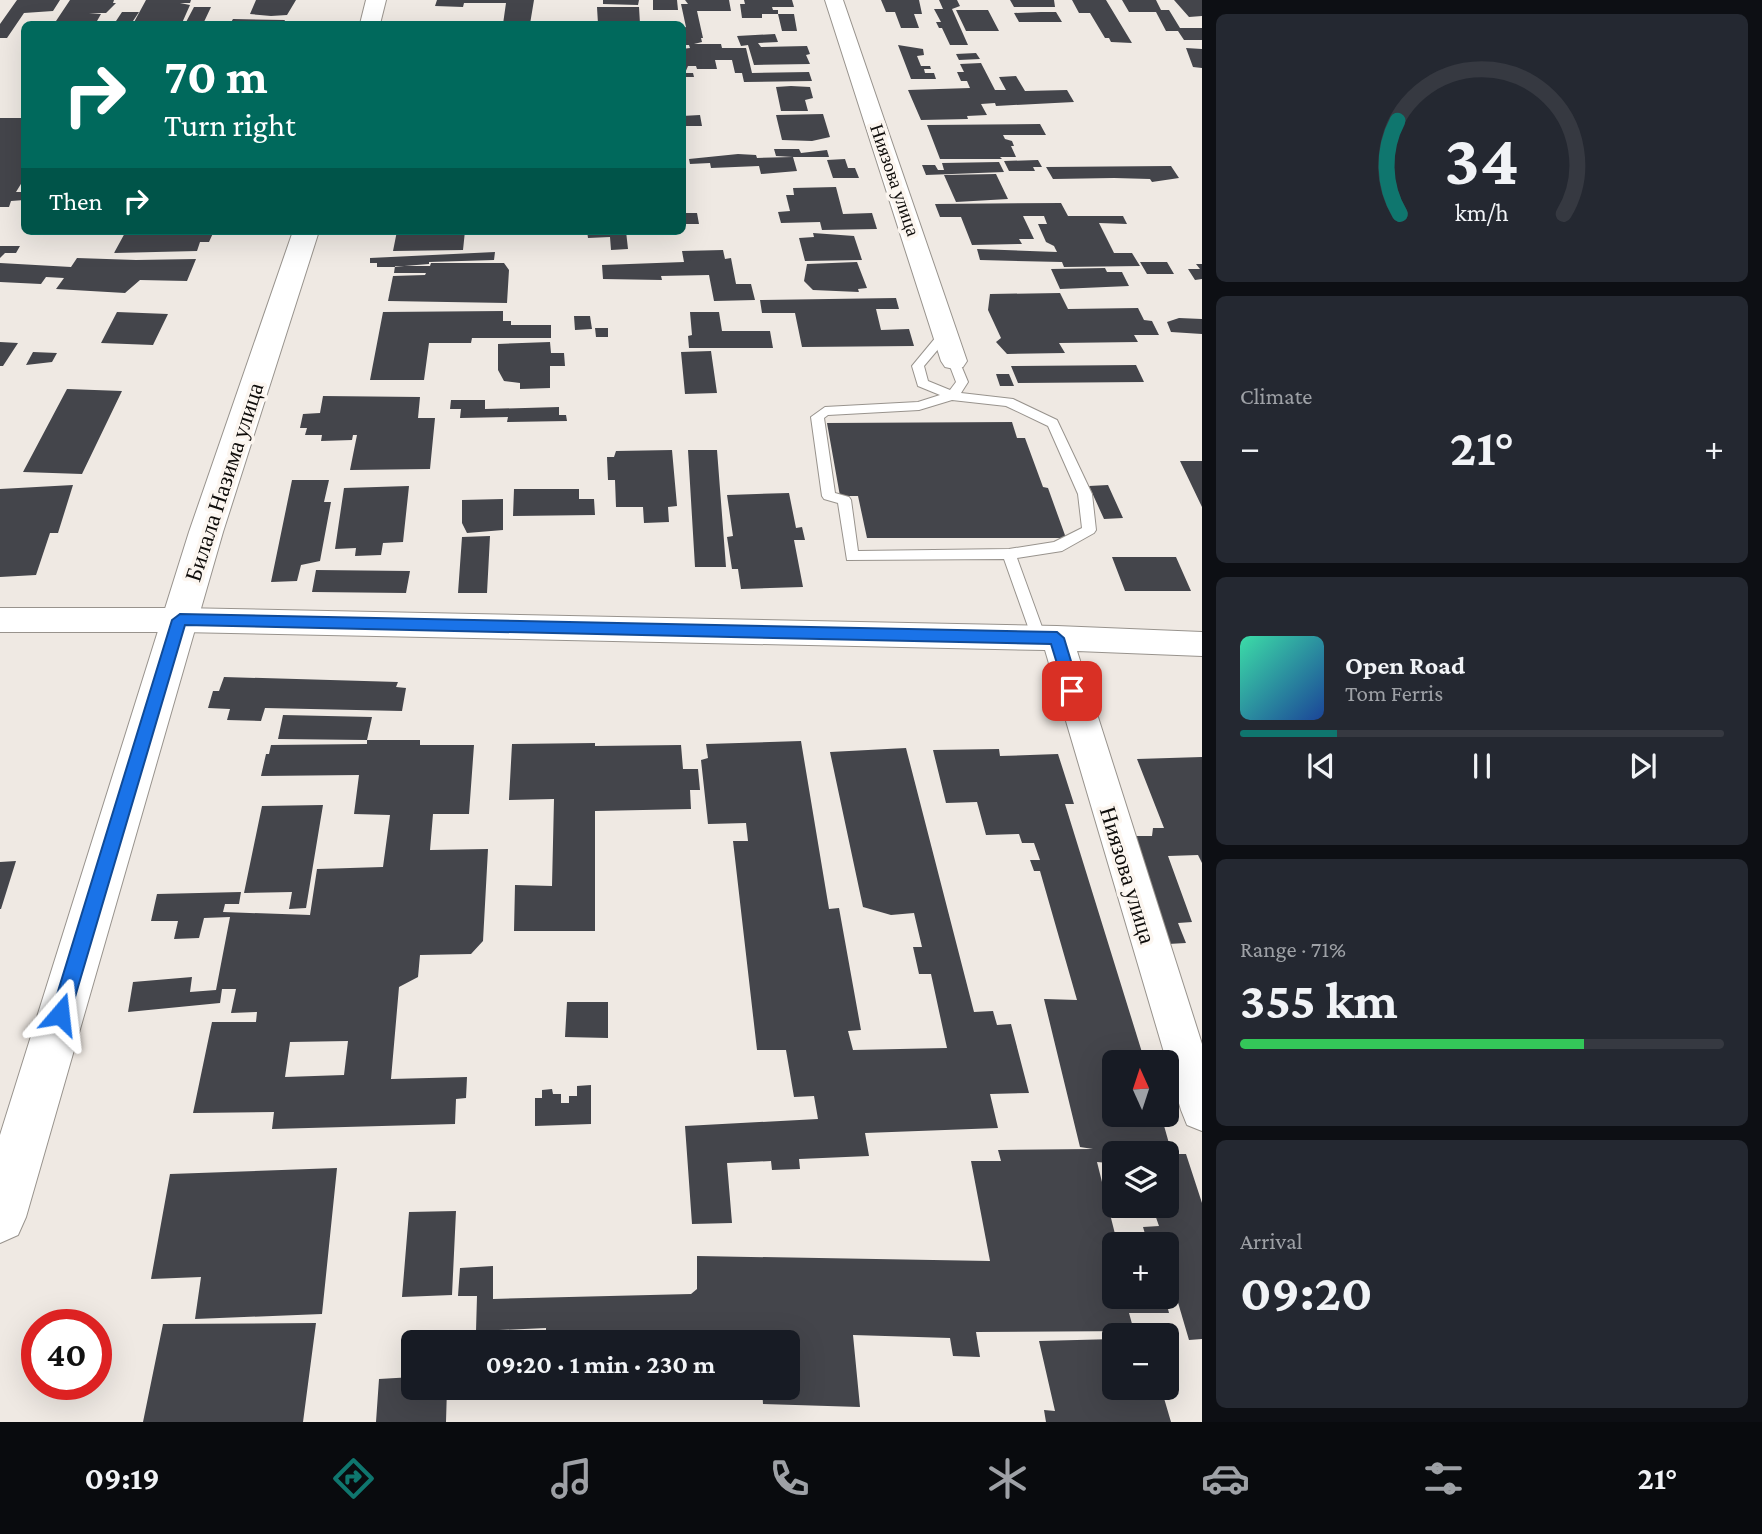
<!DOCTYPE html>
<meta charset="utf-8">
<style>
body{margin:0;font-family:"Crimson Pro",serif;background:#242831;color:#f1f3f6;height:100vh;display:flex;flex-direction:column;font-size:26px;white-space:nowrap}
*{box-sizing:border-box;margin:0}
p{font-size:23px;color:#9ea1a6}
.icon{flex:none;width:38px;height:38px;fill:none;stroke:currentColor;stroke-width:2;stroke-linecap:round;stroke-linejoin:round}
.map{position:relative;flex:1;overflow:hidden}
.drawer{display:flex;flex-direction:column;gap:14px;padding:14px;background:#0d0f14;width:560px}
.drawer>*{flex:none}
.banner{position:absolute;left:21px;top:21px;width:665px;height:214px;border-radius:10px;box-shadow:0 7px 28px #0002;background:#00695c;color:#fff;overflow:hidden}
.needle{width:46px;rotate:357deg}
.buttons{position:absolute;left:1102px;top:1050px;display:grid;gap:14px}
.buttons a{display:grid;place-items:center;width:77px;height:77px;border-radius:10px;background:#171b24;box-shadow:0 7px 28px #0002;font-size:35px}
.speed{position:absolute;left:21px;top:1309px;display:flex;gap:14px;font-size:35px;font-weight:700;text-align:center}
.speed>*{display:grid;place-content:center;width:91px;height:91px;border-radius:50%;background:#171b24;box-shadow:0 7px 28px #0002;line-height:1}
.speed .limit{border:10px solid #d22;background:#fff;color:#111}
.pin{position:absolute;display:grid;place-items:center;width:60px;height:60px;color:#fff;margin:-30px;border-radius:14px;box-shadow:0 4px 10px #0006}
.me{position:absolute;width:77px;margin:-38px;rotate:17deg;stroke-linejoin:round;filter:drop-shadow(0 0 5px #0008)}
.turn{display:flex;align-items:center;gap:24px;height:147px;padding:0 28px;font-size:32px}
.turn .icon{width:91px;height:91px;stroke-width:2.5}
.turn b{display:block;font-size:49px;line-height:60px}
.then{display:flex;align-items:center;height:66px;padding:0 28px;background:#0003;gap:14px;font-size:26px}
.big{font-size:52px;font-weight:700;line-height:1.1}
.drawer .widget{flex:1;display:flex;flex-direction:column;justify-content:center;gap:10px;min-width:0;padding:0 24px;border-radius:10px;background:#242831}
.drawer .dial{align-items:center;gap:0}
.dial svg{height:182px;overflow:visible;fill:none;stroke:#363941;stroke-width:7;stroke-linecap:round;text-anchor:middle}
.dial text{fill:#f1f3f6;stroke:none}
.song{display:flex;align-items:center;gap:21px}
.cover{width:84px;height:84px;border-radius:10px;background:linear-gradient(135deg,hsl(160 70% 55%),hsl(220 70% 35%))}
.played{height:7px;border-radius:4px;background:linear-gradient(90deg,#0f766e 20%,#363941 20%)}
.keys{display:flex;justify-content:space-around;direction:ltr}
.heat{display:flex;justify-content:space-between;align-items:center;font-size:38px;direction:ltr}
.charge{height:10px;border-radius:5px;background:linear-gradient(90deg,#34c759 71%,#363941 0)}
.trip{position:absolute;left:401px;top:1330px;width:399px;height:70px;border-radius:10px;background:#171b24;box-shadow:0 7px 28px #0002;font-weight:700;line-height:70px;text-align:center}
.tabs{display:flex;height:112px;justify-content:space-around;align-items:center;background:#090b0e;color:#9ea1a6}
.tabs .icon{width:49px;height:49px}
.tabs .selected{color:#0f766e}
.tabs b{font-size:32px;color:#f1f3f6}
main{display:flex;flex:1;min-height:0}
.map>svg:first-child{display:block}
</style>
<main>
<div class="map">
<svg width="1202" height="1422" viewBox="0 0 1202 1422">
<rect width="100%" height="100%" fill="#efe9e3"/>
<path fill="#44454b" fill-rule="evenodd" d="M17 0H60L53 11 24 13 7 38H0V24Z
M70 0H114L113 3H116L106 13H89L101 14 97 21 54 24Z
M146 0H191L190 3H180L190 5 182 23 133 24Z
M256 0H296L287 15 271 16 250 14Z
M437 0H534L530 24H503L506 3H464L463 7 435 6Z
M603 0H639L638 5 603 4Z
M653 0H677L678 10H653Z
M685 0H729L731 11H697L703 38H701L702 42 694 44H721L722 48H746L752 73 809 72 812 81 744 82 742 73H735L732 60H715L717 69H697L696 66H688L685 73H693L694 77H682V49L690 48 689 45H685L683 28 686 27 681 4H688Z
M744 0H792L794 7H772L773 10H778V14H794L797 31H782L778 14H762V18H742L740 4H745Z
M881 0H919L922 14H914L919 28H901L895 12H886Z
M939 0H957L960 6 952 9 968 45H950L942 28H939L936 22H941L934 9H943Z
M1010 0H1054L1055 7H1014Z
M1072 0H1106L1132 43 1111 42 1109 38H1105L1090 13H1079Z
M1122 0H1156L1161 10H1169L1180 28H1202V40H1184L1178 31H1166L1156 12H1129Z
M1174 0H1202V16L1189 17Z
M194 7H211L203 24H185Z
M597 7H639L640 24H598Z
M956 10H988L999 31H966Z
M122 12H139L131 24H114Z
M1041 12H1056L1062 22H1019L1014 13Z
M233 19 285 20 283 24H230Z
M775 34 778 42 758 43 761 47 807 46 810 54 806 55 810 64 754 65 748 45 741 46 737 36Z
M898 45 923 49 924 55 917 56 921 66H930L931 69H924L925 73H934L936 79H911Z
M1186 48 1202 49V68L1193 67Z
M976 53 980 59 959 60 956 54Z
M981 63 995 90H1006L999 77 1016 76 1025 91 1067 90 1074 102 996 106 995 103 981 104 987 115 967 116 968 119 921 120 908 90 970 88 967 81H961L957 72H964L960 64Z
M791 86 810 87 813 98 805 100 808 111H781L776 87Z
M823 114 830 137 812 141 782 140 776 115Z
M700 115 702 126H682V116Z
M0 118H24V179L16 192H24V200L11 201 9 207H0Z
M1040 124 1046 135H1003L1005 139 1012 141 1014 146H1011L1016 157H1000L1002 159H940L927 125Z
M774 149H799L801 153 827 150 829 157H793L797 171 761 174 759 166 711 168 710 163 690 164 689 159 738 154 756 155 757 158 793 157 776 156Z
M845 159 848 168H855L859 178H833L827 160Z
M1038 160 1042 167H1033L1035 171H1009L1004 161Z
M999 162 1004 172 926 175 922 165H935L938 170H944L942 163Z
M1171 166 1179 178 1152 182 1150 179 1114 178 1053 179 1046 167Z
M996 174 1008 199 956 202 944 175Z
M836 187 843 214 872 213 877 229 822 230 820 222 781 223 778 212 790 211 786 195H794L793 188Z
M1061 203 1068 216H1123L1127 224 1099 223 1114 253H1132L1140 266 1064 267 1062 262 980 260 977 249 1057 252 1054 246 1046 242 1038 224H1047L1044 216H1023L1034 239H1019L1022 244 972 245 961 217H940L935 204Z
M682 213H697L699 224H682Z
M126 231H214L209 242H200L197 251 114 253Z
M397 231H465L463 250 393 251Z
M525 231H580V233L525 235Z
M587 231H626L628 249 611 250 610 237 588 238Z
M813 233 854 236 862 260 805 261 799 238 814 237Z
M0 246H20L16 253H5L0 258Z
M723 250 725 259 731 258 736 284H751L755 300 714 301 709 275 661 276 662 280 603 279 602 265 684 262 682 251Z
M495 252 494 260 429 262V264L392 267H377V263H370V258Z
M77 258 136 260 196 259 187 281 140 280 125 293 56 289 64 278 46 277 41 284 0 282V263L71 267Z
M857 262 867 288 858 289 859 292 813 290 804 281 807 264Z
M1140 262H1167L1174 274H1147Z
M431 263H504L509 270 507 303 388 301 393 276 425 275 426 273H394L395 266H430Z
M1196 264H1202V279L1195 280 1188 269H1200Z
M1105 268 1107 272H1122L1129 286 1060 289 1051 269Z
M1060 293 1068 309 1138 308 1144 320 1152 321 1159 335H1134L1138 342 1059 343 1065 353 1007 354 996 342 1001 338 988 310 990 294Z
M896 298 899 309H876L881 330 909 329 914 346 802 347 795 313H762L760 300Z
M503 311V321H511V325H551V338H472L471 343H429L424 380H370L383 312Z
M117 312 168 314 153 345 101 343Z
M690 312H719L722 331H770L773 348H689L688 336 692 335Z
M574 316H590L592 329 575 330Z
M1179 318 1202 319V334L1171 332 1167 322Z
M595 328H608V337H596Z
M0 342 18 343 3 366H0Z
M550 342 551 353H564L565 366H550V388L520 389V383L504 381 498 370V344Z
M711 351 717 393 685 394 681 352Z
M33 352 57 353 52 362 26 365Z
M1136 365 1144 382 1018 383 1011 366Z
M996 374H1009L1014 386H1000Z
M67 389 122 391 82 474 23 472Z
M323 396 420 397 418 418H435L430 469 350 470 357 435H353L352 440 321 441 322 435H305L307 428H300L303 414 320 413Z
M451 400H485V409L559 407V415H566L567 421 507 422 508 417 460 418 461 409H450Z
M1012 422 1017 438H1025L1043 487 1048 488 1066 538H867L858 496H840L827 423Z
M672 450 677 506 668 507 669 522 644 523 643 507H616L615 480H608L607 457H614L616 451Z
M688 450H717L726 567H695Z
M1180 461H1202V507Z
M292 480H329L324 502H331L320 561 301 565 297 581 271 582Z
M73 485 58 533H50L36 575 0 577V489Z
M1108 485 1123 518 1104 519 1089 486Z
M409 486 403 542 383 543 381 555 355 556 356 548 335 549 344 488Z
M514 489H579V499H594L595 515 513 516Z
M789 493 796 528 802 527 805 540H794L803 587 741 589 738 569H732L727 537 733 536 727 495Z
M503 499V530L467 533 462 523V500Z
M490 536 487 593H458L462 537Z
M1112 557H1176L1191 591H1125Z
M316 570 410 571 406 593 312 592Z
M224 677 398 682 396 687 406 688 402 711 265 708 261 721 227 720 230 709 208 708 213 691H219Z
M283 715 372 717 367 740 278 739Z
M367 740H420V745H474L469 814H433L430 850 488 849 483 941 471 954 420 955 418 977 399 987 391 1079 467 1077 466 1098 456 1099 455 1124 272 1129 274 1112 193 1113 212 1022H256L257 1012 231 1013 236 989H222L220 1003 128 1012 133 982 192 977 190 992 216 990 230 917 204 918 199 938 174 939 178 921H151L157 894 241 892 239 904H225L223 912 310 915 317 869 383 867 390 815 354 814 359 775 261 776 266 754H269L271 745 367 744ZM348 1041 344 1075 285 1077 290 1042Z
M801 741 829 909 839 908 861 1030 848 1031 853 1050 947 1048 931 974H919L913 947H922L914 913 891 915 863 907 830 752 906 748 974 1012 993 1011 997 1025 1011 1024 1029 1093 990 1094 998 1128 865 1133 869 1156 799 1159 800 1169 772 1170 771 1161 727 1163 732 1223 692 1224 685 1126 818 1119 814 1096 794 1097 786 1050H757L733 841H748L746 823 708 824 701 760 708 758 706 744Z
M595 743V746L681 745 683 769H698L700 790H690L691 809 595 811V931H514L515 885 552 886 554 799 509 800 512 744Z
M999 749 1000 756 1058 754 1074 804H1065L1145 1062H1115V1115H1161L1172 1154H1186L1202 1203V1339L1189 1340 1167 1265V1244H1148L1143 1227 1159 1226 1152 1206H1167V1153L1107 1154 1109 1163 1097 1162 1115 1234H1135L1138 1244H1115V1297H1165L1169 1313H1129L1134 1331 976 1332 980 1357 953 1356 950 1338 853 1335 860 1407 763 1404 762 1388H788V1342H760L759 1331 707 1330V1342H546V1328L476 1331 477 1296H458L460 1268 493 1266V1299L691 1294 697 1289V1256L990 1261 971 1161H1001L998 1150 1093 1149 1080 1147 1044 999 1077 1000 1040 871H1034L1030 860H1040L1034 843H1022L1019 834 986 835 977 802 946 803 933 750Z
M1202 757V863L1198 855 1168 856 1192 922 1178 923 1186 943 1168 944 1131 836H1152L1153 828H1164L1137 759Z
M323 805 306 908 289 909 292 892 244 893 262 806Z
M16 861 1 909H0V862Z
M567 1002H608V1038L565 1037Z
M591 1085V1124L535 1126V1098H542V1090L552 1089 553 1094H561V1103H569V1096H577V1086Z
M337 1168 322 1314 195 1319 201 1277 151 1279 170 1174Z
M456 1211 452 1295 402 1297 409 1212Z
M316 1323 303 1422H143L163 1324Z
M1115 1339V1388H1161L1171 1422H1046L1044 1410 1055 1411 1039 1341Z
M413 1377V1388H447L446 1422H376L379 1379Z"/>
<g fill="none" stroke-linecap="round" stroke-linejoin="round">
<defs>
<path id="service" d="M945 330 951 334 924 366 928 381 950 390 956 382 948 361 954 357 958 358 968 382 961 393 1013 399 1057 420 1092 494 1096 530 1094 533 1062 551 1017 558 1046 638 1039 644 1032 638 1004 559 847 560 838 503 824 499 822 496 811 417 825 407 918 402 940 395 918 386 912 366 941 331ZM952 400 1006 406 1048 426 1078 494 1082 528 1054 542 1009 549 858 551 851 500 849 497 835 493 824 418 828 415 919 410Z"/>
<path id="minor" d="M825 0H843L967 361 963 367 954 369 945 367 941 361Z
M0 608H180L1057 626 1202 632V656L1077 651 1202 1044V1131L1187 1125 1181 1110 1045 650 180 632H0Z"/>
<path id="tertiary" d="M366 0H386L380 24H360Z
M293 231H319L223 532 26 1217 18 1235 0 1243V1135L189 532Z"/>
</defs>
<use href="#service" stroke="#98938d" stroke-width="2"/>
<use href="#minor" stroke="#98938d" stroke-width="2"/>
<use href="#tertiary" stroke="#98938d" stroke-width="2"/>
<use href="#service" fill="#fff" fill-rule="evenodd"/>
<use href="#minor" fill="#fff" fill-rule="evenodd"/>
<use href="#tertiary" fill="#fff" fill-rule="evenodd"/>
</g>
<path fill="#1a73e8" stroke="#114b97" stroke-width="2" d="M180 614 1057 632 1064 638 1080 691 1078 696H1067L1051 644 185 625 70 1014 67 1021 60 1024 53 1021 51 1014 172 620Z"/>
<g text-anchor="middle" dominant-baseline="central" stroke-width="7" stroke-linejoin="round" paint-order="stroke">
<g font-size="19" fill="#0f0d0b" stroke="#fcf6f0">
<text transform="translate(895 180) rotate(71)">Ниязова улица</text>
</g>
<g font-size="23" fill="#0f0d0b" stroke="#fcf6f0">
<text transform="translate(224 482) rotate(-72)">Билала Назима улица</text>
<text transform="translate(1128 875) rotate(73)">Ниязова улица</text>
</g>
</g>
</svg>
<div class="buttons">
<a><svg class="needle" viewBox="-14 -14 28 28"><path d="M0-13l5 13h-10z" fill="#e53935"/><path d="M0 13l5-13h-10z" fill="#9ea1a6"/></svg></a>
<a><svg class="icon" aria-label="layers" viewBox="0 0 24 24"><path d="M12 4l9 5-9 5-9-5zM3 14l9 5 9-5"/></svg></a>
<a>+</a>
<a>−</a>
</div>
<div class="speed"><div class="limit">40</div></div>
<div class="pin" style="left:1072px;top:691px;background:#d93025"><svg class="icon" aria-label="arrive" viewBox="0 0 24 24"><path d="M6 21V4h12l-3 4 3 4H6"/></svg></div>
<svg class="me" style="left:60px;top:1014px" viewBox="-20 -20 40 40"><path d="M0-17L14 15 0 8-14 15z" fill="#1a73e8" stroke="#fff" stroke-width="4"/></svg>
<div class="trip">09:20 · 1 min · 230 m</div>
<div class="banner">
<div class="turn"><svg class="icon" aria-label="right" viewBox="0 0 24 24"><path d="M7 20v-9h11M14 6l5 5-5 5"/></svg><div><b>70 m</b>Turn right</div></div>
<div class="then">Then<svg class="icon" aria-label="right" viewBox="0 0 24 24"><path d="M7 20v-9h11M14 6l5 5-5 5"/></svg></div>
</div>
</div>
<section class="drawer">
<div class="widget dial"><svg viewBox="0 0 100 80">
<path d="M14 69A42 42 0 1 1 86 69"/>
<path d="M14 69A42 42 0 0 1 13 28" stroke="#0f766e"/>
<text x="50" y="56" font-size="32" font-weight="700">34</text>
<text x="50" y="72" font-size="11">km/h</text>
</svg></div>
<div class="widget"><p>Climate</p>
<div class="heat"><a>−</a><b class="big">21°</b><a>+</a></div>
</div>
<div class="widget">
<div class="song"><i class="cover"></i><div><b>Open Road</b><p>Tom Ferris</p></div></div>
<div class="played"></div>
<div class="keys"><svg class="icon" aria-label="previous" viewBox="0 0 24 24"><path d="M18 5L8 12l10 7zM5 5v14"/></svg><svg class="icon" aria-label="pause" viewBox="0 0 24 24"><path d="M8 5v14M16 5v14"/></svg><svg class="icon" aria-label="next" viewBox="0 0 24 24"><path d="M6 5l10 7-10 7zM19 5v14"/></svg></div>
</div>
<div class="widget"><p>Range · 71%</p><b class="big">355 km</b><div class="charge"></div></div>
<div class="widget"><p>Arrival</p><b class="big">09:20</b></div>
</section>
</main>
<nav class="tabs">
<b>09:19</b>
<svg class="icon selected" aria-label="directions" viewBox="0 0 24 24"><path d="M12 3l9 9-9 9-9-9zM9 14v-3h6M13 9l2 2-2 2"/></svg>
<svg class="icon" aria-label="music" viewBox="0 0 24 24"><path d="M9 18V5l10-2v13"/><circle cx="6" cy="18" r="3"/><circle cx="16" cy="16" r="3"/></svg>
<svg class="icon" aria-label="phone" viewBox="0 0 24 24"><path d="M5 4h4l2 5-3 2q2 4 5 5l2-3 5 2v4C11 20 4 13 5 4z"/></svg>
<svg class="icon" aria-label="climate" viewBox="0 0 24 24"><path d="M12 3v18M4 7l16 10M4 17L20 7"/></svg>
<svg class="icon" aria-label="car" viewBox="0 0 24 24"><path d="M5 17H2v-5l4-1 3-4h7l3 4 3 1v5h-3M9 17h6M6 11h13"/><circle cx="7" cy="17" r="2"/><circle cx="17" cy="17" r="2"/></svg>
<svg class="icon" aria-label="filters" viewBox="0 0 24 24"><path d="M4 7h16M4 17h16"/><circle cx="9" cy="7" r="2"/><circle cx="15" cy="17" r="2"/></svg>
<b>21°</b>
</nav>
